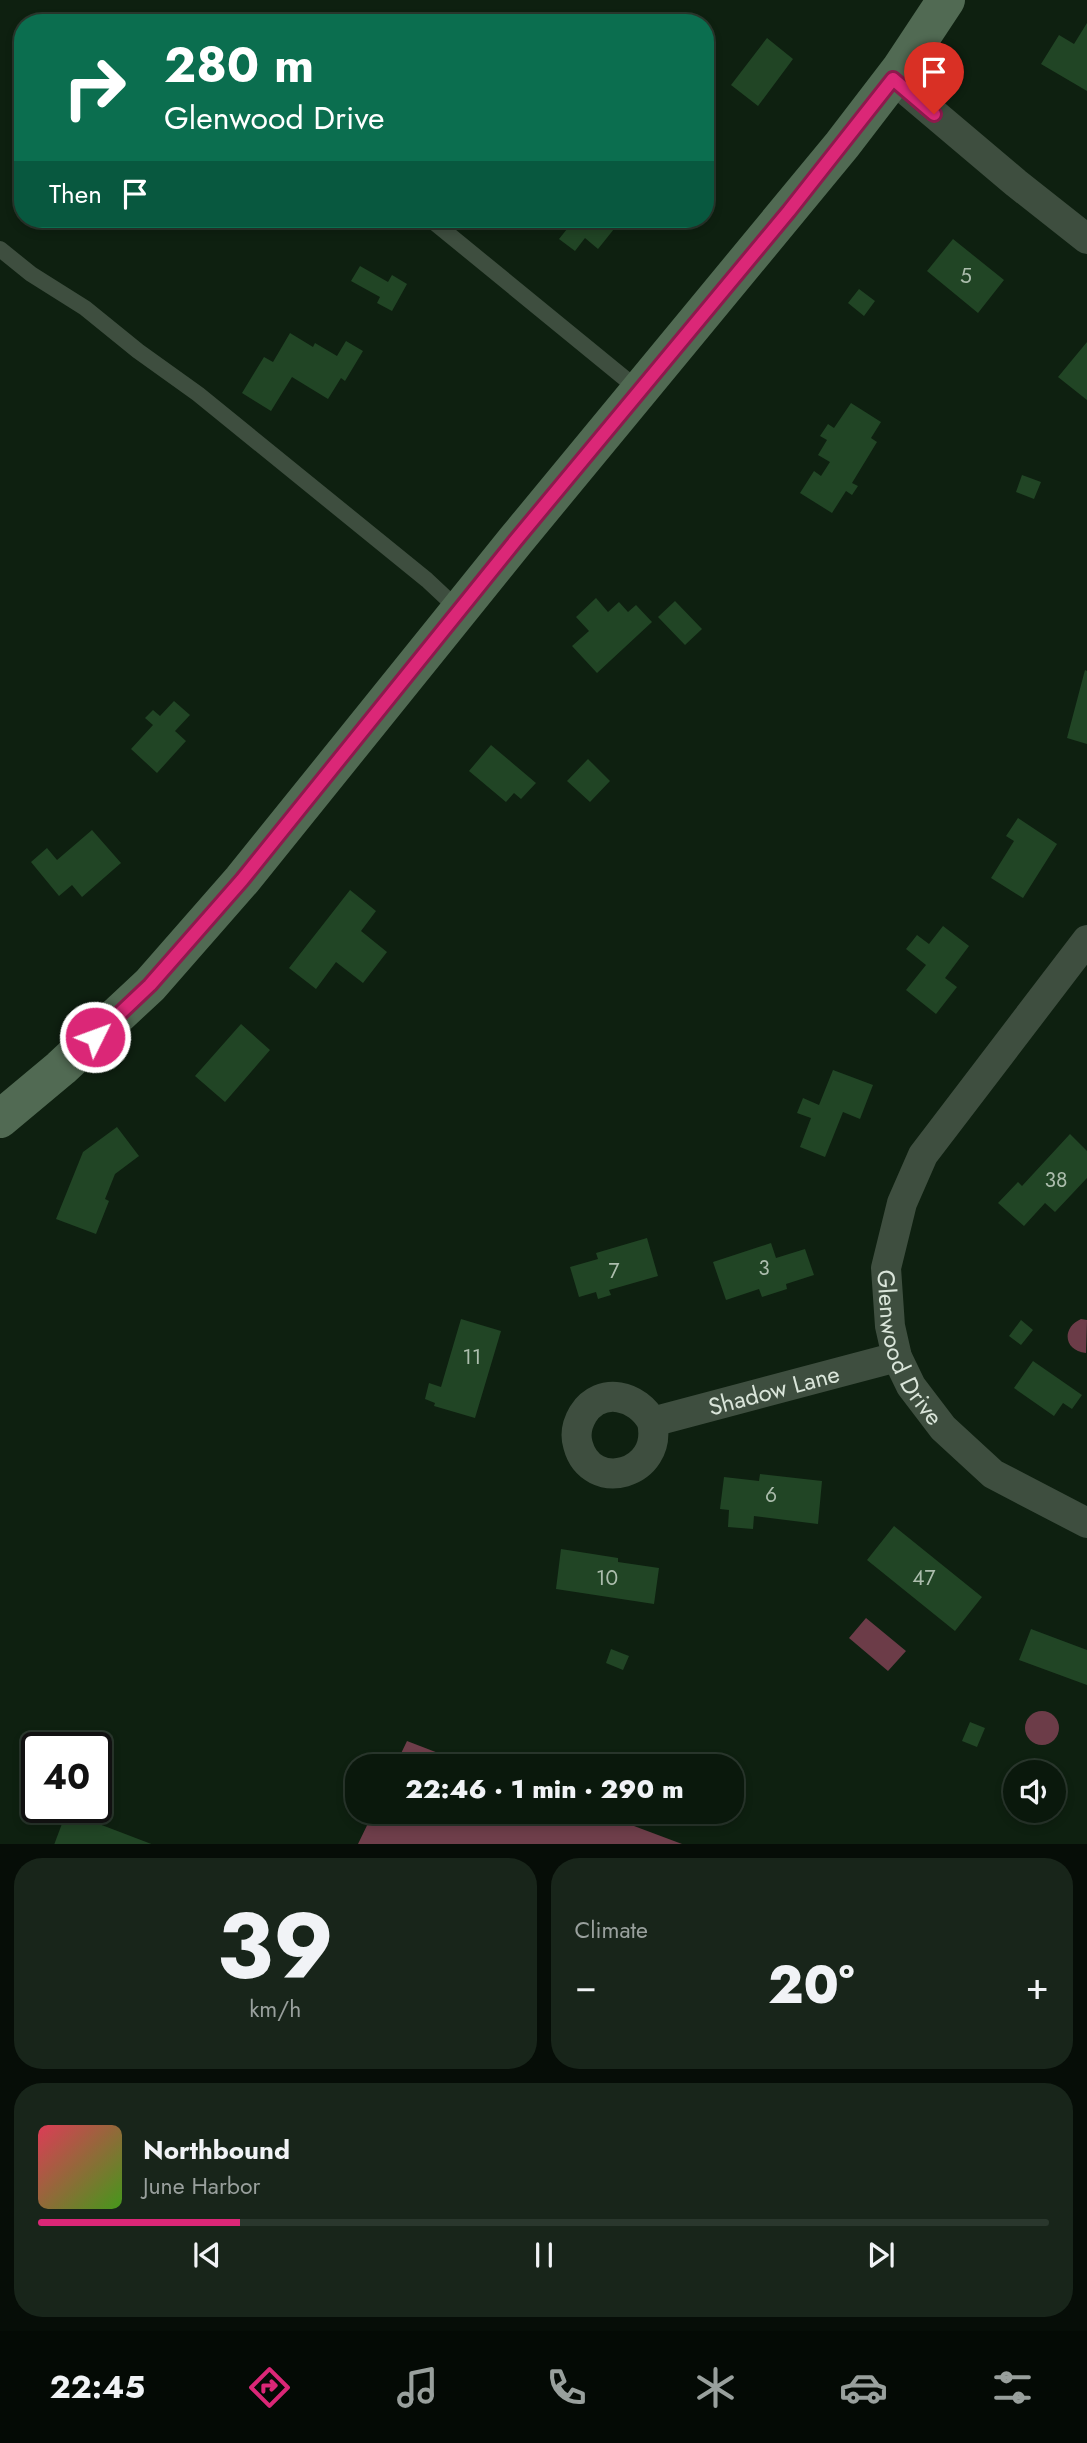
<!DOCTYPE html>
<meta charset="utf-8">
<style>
body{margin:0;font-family:Jost,sans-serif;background:#18251a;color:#f1f3f6;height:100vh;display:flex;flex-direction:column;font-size:26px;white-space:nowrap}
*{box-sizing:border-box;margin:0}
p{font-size:23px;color:#99a09d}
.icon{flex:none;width:38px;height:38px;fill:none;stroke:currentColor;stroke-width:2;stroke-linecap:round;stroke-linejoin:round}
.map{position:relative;height:1844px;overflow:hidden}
.sheet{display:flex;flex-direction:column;gap:14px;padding:14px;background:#060d07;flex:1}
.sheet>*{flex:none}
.guide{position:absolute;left:14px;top:14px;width:700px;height:214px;border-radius:28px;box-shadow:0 4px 10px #0003,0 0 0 2px #2a372d;background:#0b6e4f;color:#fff;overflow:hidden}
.fabs{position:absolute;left:1003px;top:1760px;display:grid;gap:14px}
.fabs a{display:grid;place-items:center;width:63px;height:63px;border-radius:50%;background:#0a180c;box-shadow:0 4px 10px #0003,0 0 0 2px #2a372d;font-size:35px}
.speed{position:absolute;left:21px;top:1732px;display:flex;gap:14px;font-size:35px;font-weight:700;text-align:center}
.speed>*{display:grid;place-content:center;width:91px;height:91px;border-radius:50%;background:#0a180c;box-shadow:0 4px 10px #0003,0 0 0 2px #2a372d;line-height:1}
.speed .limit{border:4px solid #111;border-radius:10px;background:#fff;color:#111}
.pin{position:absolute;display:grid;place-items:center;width:60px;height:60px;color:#fff;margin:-72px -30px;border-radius:50% 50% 50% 0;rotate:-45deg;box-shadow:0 0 7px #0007}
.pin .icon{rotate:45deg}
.me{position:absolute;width:77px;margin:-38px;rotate:48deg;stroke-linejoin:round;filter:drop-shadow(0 0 5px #0008)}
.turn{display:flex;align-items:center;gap:24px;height:147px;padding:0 35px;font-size:32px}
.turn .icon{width:91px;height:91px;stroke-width:2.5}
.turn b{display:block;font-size:49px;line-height:60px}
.then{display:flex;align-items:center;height:66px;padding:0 35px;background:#0003;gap:14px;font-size:26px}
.big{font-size:52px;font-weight:800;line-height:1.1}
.sheet .widget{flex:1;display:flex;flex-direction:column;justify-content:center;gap:10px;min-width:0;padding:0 24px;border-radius:28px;background:#18251a}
.sheet .dial{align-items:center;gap:0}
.dial b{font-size:91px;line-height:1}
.song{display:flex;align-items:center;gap:21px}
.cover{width:84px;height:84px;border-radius:10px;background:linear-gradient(135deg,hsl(350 70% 55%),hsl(100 70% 35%))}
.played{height:7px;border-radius:4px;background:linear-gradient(90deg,#db2777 20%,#2a372d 20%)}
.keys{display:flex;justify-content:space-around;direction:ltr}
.heat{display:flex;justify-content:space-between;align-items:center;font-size:38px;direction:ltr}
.sheet .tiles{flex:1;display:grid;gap:14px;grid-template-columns:1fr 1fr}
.widget:last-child{grid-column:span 2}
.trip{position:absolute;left:345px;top:1754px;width:399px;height:70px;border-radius:28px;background:#0a180c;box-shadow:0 4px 10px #0003,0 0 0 2px #2a372d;font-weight:800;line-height:70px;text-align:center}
.menu{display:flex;height:112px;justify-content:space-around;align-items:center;background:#040a05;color:#99a09d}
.menu .icon{width:49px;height:49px}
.menu .active{color:#db2777}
.menu b{font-size:32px;color:#f1f3f6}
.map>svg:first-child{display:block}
</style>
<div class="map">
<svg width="1087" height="1845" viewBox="0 0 1087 1845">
<rect width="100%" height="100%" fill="#0e2010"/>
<path fill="#6e3e4a" d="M407 1741 472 1766H395Z
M374 1811H594L682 1844H358Z"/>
<path fill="#6c3c48" d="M1081 1319 1087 1320 1086 1353C1064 1351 1061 1328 1081 1319Z
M866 1618 906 1651 888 1671 849 1638Z
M1025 1728a17 17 0 1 1 34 0a17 17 0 1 1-34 0Z"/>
<path fill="#214525" d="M1087 23V91L1041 64 1059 35 1074 44Z
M767 38 793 59 758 106 731 85Z
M575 219H622L598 249 585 238 575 251 559 239Z
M953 239 1004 280 978 313 927 271Z
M360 266 388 282 392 275 407 284 392 311 377 303 380 297 351 281Z
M859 289 875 301 864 316 848 303Z
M290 333 313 347 315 343 337 356 346 341 363 351 345 381 341 378 328 399 292 377 271 411 242 393 264 357 273 362Z
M1087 342V400L1058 377Z
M851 403 881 422 871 438 877 442 852 483 858 486 852 495 846 491 832 513 800 493 814 471 821 476 830 462 818 455 827 440 820 436 828 424 834 428Z
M1022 475 1041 482 1034 499 1016 492Z
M596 598 608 612 619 602 628 612 636 605 652 622 597 673 572 646 589 631 576 617Z
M675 601 702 629 685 645 658 617Z
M1085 670 1087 671V744L1067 738Z
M174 701 190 715 175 731 186 741 157 773 131 749 153 725 145 718 153 710 160 716Z
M491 745 536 783 521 799 514 793 506 802 469 771Z
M588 759 610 781 590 802 567 781Z
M1018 818 1057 844 1023 898 991 878 1014 841 1006 836Z
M92 830 121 863 82 897 72 885 59 896 31 862 47 848 57 860Z
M350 890 376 911 361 931 387 952 363 983 336 962 316 989 289 968Z
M943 926 969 946 945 978 957 987 936 1014 906 990 926 965 906 949 917 935 929 944Z
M241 1024 270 1050 225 1102 195 1076Z
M833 1070 873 1085 860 1119 843 1112 825 1157 800 1147 811 1118 797 1113 803 1098 819 1105Z
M117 1127 139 1156 115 1174 105 1199 109 1201 96 1234 56 1219 83 1152Z
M1070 1134 1087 1151V1178L1055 1212 1045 1203 1024 1226 998 1203 1018 1182 1022 1186Z
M647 1238 658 1276 609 1290 611 1295 598 1299 596 1292 579 1297 570 1267 598 1259 596 1253Z
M771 1243 776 1258 805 1249 814 1275 786 1284 787 1289 762 1297 759 1289 726 1300 713 1262Z
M461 1319 501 1331 475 1418 434 1406 435 1403 425 1399 429 1383 441 1387Z
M1021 1320 1033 1330 1021 1345 1009 1336Z
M1033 1361 1082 1395 1072 1409 1063 1403 1054 1416 1014 1388Z
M760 1474 822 1481 818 1524 754 1516 753 1529 728 1527 729 1510 720 1509 724 1477 759 1481Z
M894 1526 982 1597 955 1631 867 1560Z
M561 1549 618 1558V1562L659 1568 654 1604 556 1589Z
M1031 1629 1087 1650V1685L1019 1660Z
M611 1649 629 1656 623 1670 606 1663Z
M970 1722 985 1728 977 1747 962 1741Z
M96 1802 106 1806 99 1824 154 1845H54L66 1813 73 1816 77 1808H96Z"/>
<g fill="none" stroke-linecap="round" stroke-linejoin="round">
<path stroke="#3e4e3f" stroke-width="16" d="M430 219 639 390
M0 249 31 274 85 308 138 351 198 394 427 580 459 610"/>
<g stroke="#3e4e3f" stroke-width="30">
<path d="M893 79 1016 183 1087 239"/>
<path id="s1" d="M1087 940 923 1155 902 1203 886 1268 890 1326 897 1357 911 1386 943 1428 993 1474 1087 1523"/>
<path id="s2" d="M652 1422C638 1395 601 1386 583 1414 577 1424 575 1435 578 1445 591 1494 664 1475 652 1422L897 1357"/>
</g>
<path stroke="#516a53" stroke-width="38" d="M0 1119 61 1068 150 985 242 880 516 540 842 145 901 68 946 0"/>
</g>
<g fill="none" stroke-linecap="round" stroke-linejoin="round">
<defs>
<path id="route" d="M95 1037 150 985 242 880 516 540 789 211 893 79 934 114"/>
</defs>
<use href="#route" stroke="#8e194d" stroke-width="18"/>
<use href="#route" stroke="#db2777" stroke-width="12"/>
</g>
<g text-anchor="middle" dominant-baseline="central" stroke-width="5" stroke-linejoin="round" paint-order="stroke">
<g font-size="21" fill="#acbdad">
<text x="966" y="276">5</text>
<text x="1056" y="1180">38</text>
<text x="764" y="1268">3</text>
<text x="614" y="1271">7</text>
<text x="472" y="1357">11</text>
<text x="771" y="1495">6</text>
<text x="607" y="1578">10</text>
<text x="924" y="1578">47</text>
</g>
<g font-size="24" fill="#dae5da" stroke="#0e2010">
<text stroke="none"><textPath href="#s1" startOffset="474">Glenwood Drive</textPath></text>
<text stroke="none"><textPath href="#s2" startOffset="366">Shadow Lane</textPath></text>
</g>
</g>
</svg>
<div class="fabs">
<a><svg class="icon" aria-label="sound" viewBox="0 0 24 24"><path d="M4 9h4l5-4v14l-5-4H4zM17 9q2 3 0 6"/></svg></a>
</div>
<div class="speed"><div class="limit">40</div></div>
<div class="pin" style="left:934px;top:114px;background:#d93025"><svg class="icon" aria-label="arrive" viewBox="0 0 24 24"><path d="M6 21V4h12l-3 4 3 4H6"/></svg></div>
<svg class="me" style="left:95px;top:1037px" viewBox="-20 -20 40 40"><circle r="17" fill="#db2777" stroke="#fff" stroke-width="3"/><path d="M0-11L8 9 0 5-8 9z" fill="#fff"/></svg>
<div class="trip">22:46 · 1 min · 290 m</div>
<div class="guide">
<div class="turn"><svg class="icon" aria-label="right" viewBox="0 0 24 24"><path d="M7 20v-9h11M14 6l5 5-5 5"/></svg><div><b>280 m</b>Glenwood Drive</div></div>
<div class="then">Then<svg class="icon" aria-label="arrive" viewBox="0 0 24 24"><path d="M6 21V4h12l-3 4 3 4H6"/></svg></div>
</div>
</div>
<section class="sheet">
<div class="tiles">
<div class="widget dial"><b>39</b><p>km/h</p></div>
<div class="widget"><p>Climate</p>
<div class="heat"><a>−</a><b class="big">20°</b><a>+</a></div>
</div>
<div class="widget">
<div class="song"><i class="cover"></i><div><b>Northbound</b><p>June Harbor</p></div></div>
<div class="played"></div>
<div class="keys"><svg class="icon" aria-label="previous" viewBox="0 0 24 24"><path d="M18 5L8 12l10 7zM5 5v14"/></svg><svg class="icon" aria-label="pause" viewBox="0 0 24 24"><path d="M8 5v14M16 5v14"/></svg><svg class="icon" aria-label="next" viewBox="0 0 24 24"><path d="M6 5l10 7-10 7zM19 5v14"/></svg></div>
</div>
</div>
</section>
<nav class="menu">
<b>22:45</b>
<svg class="icon active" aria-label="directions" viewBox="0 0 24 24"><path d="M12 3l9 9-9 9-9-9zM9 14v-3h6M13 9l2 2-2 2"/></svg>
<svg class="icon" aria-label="music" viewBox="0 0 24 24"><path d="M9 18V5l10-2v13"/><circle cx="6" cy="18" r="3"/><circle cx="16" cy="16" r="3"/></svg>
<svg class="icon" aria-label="phone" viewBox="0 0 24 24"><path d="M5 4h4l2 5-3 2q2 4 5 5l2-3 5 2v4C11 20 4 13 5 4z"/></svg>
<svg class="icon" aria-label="climate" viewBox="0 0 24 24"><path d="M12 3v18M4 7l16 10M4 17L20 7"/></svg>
<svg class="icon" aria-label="car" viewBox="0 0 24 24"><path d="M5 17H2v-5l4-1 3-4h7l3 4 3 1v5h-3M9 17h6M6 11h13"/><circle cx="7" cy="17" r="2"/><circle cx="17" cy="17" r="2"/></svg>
<svg class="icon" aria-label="filters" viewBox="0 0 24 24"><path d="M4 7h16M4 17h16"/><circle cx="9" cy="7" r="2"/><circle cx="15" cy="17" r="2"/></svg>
</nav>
